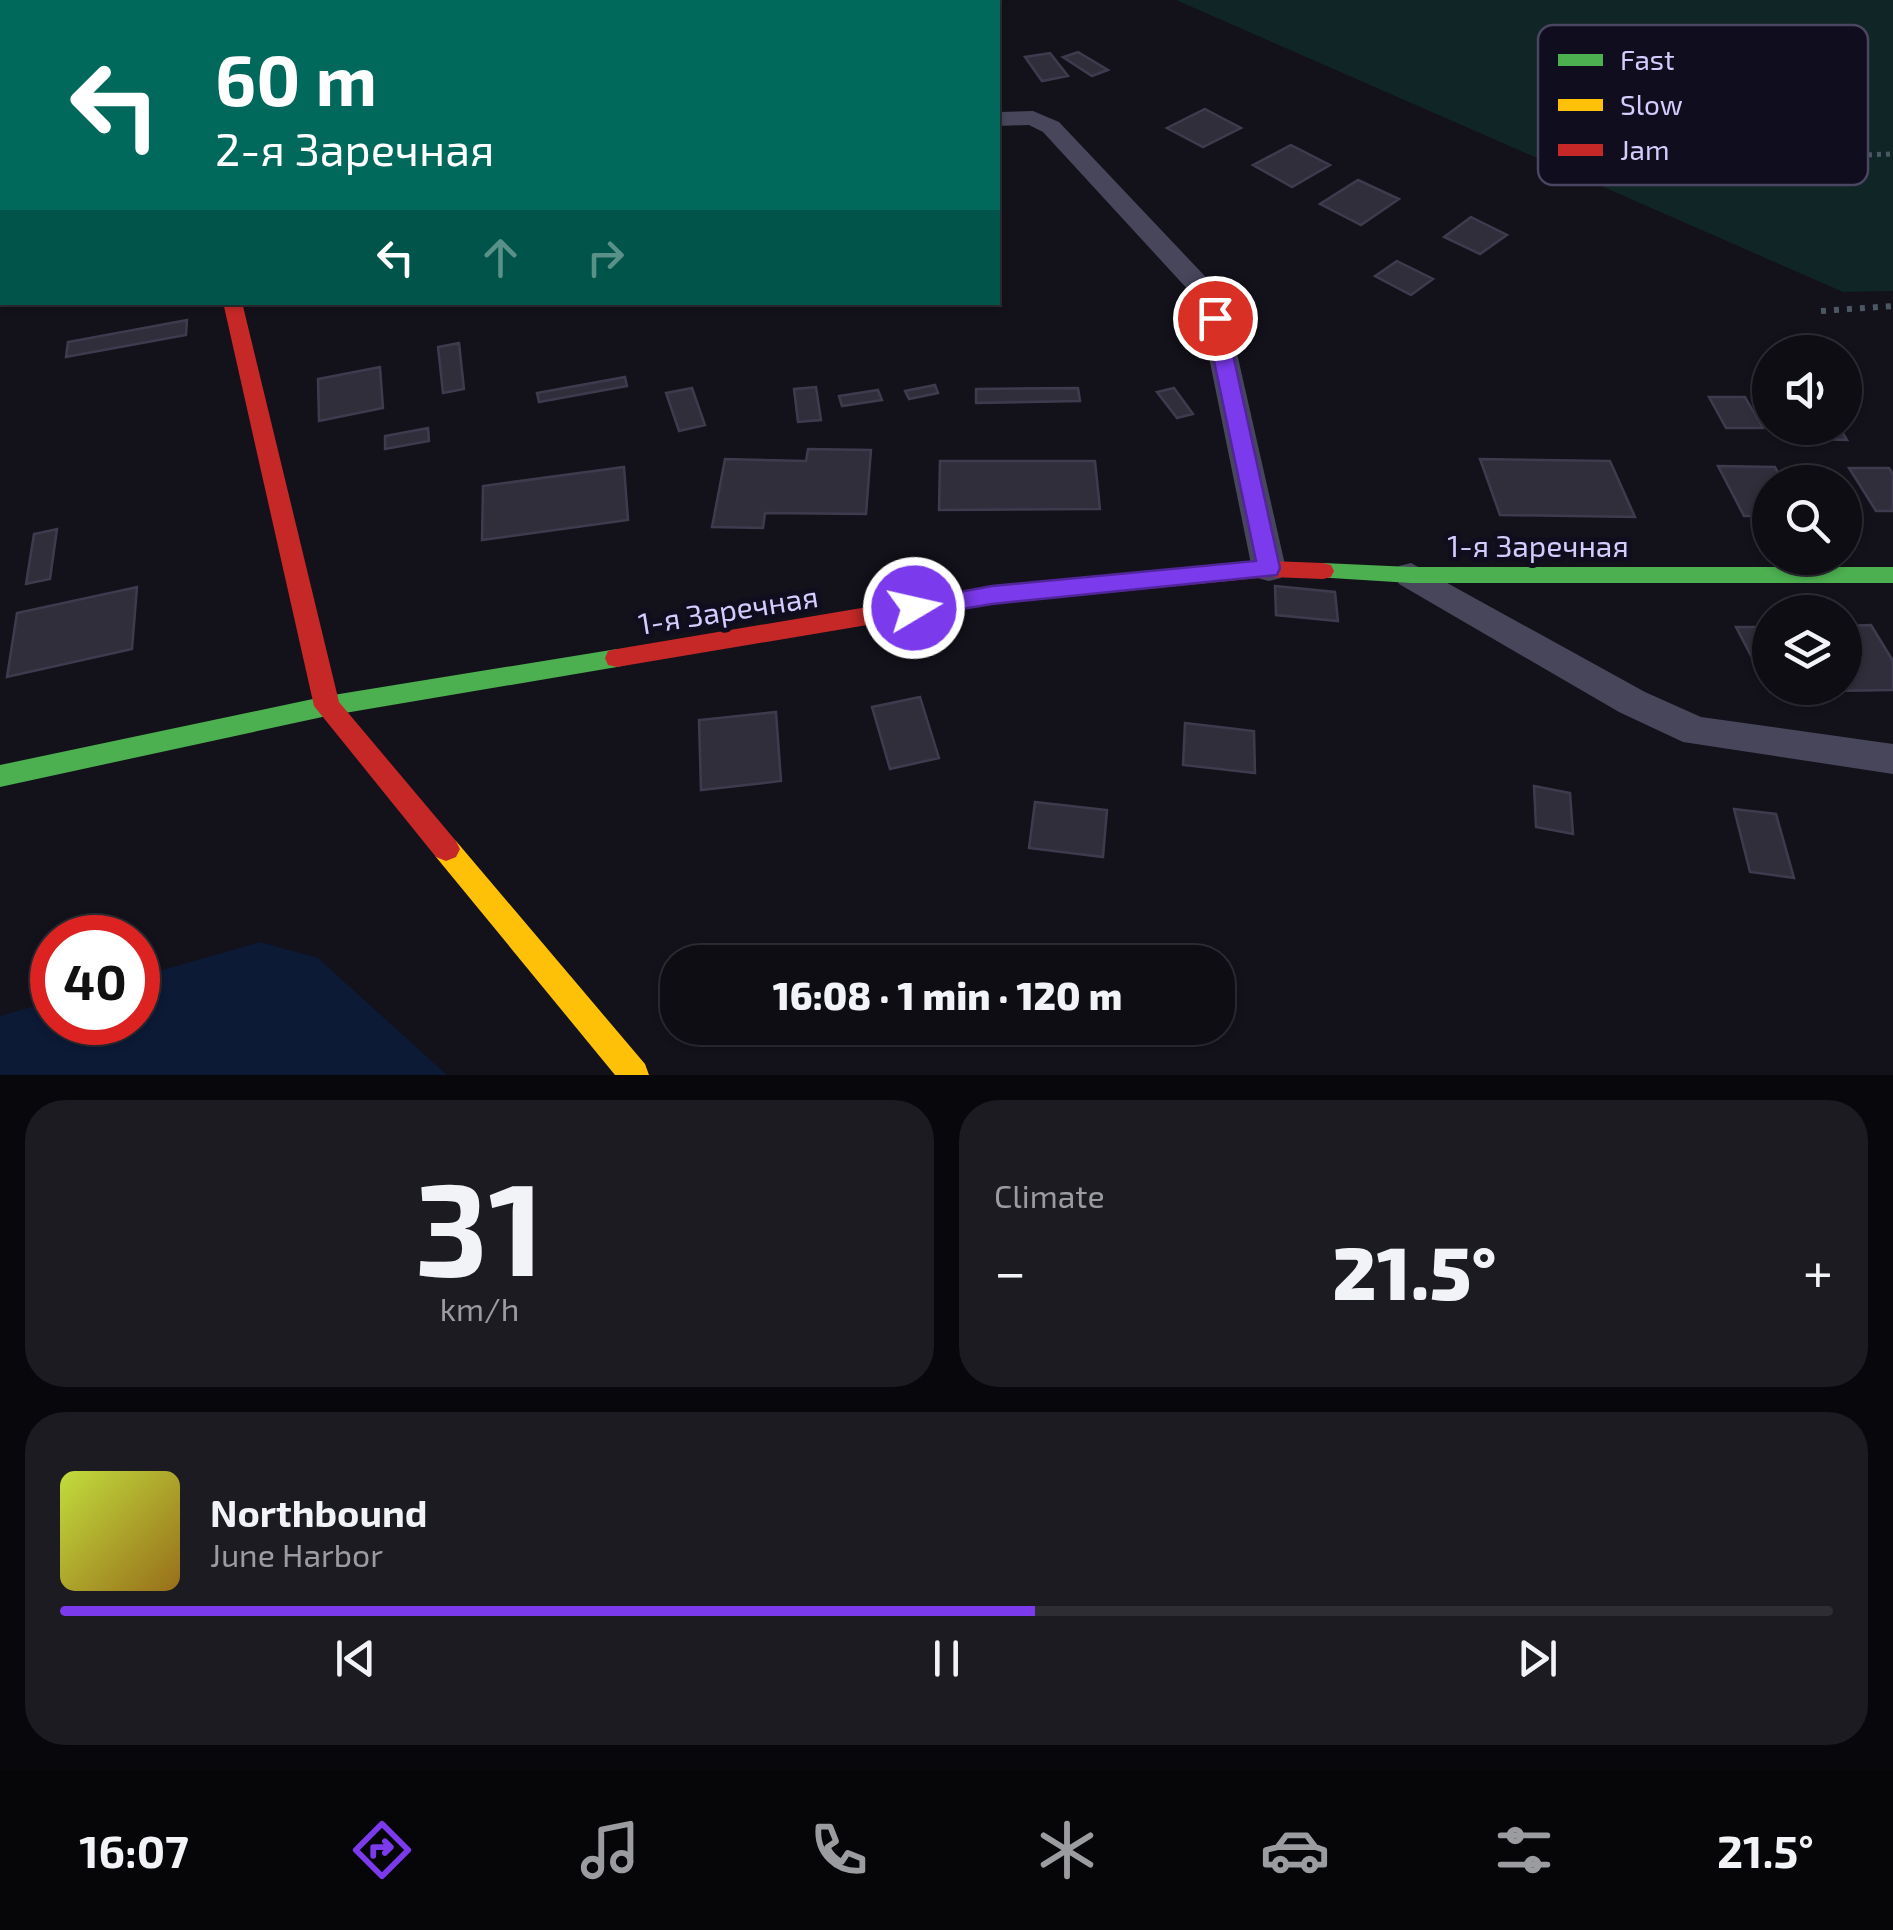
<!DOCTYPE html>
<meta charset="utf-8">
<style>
body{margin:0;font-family:"Exo 2",sans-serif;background:#1c1b22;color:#f1f3f6;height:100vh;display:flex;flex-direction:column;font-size:38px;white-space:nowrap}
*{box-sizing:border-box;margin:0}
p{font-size:32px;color:#9b9ca0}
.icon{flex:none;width:55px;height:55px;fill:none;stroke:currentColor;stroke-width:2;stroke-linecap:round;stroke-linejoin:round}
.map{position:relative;height:1075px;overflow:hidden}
.drawer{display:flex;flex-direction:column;gap:25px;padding:25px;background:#08070b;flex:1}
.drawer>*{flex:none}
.guide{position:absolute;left:0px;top:0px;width:1000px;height:305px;box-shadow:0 2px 8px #0004,0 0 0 2px #2e2d34;background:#00695c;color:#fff;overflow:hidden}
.tools{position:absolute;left:1752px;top:335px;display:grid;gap:20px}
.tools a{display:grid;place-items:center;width:110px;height:110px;border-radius:50%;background:#0e0d14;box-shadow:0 2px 8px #0004,0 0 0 2px #2e2d34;font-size:50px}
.speed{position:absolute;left:30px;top:915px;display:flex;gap:20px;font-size:50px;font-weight:700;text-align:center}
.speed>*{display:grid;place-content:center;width:130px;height:130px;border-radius:50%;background:#0e0d14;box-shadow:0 2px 8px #0004,0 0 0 2px #2e2d34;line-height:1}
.speed .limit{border:15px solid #d22;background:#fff;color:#111}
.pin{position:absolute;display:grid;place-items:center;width:85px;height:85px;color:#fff;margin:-42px;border:5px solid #fff;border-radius:50%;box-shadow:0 2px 10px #0007}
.me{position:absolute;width:110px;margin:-55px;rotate:81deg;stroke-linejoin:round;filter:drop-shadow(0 0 8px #0008)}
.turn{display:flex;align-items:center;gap:35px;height:210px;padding:0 50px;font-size:45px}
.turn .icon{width:130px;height:130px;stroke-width:2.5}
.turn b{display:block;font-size:70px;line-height:85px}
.lanes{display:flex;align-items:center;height:95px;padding:0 50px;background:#0003;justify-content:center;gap:50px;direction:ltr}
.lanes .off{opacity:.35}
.big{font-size:75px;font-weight:800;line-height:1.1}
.drawer .card{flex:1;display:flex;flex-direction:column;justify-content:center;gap:15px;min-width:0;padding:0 35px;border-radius:40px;background:#1c1b22}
.drawer .dial{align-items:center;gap:0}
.dial b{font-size:130px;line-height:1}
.song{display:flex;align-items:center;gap:30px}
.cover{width:120px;height:120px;border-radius:15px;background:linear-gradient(135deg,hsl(70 70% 55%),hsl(40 70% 35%))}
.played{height:10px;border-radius:5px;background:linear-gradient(90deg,#7c3aed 55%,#2e2d34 55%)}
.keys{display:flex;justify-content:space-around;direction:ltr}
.heat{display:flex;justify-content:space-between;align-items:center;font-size:55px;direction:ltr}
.drawer .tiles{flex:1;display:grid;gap:25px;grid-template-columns:1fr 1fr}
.card:last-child{grid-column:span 2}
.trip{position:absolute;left:660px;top:945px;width:575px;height:100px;border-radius:40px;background:#0e0d14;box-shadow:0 2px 8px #0004,0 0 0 2px #2e2d34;font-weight:800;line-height:100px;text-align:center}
.tabs{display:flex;height:160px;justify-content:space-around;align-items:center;background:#060508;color:#9b9ca0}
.tabs .icon{width:70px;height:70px}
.tabs .active{color:#7c3aed}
.tabs b{font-size:45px;color:#f1f3f6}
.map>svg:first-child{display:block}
</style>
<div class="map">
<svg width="1893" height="1075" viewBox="0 0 1893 1075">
<rect width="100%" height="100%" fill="#13111a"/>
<path fill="#102525" d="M1176 0H1893V291L1843 292Z"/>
<path fill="#0c1a36" d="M260 942 318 958 447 1075H0V1016L52 1001V1022H138V977Z"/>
<path fill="#312e3c" stroke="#3e3b4e" stroke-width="2.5" d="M1078 52 1108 70 1092 76 1063 57Z
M1050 53 1068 76 1042 81 1025 57Z
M1205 109 1241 128 1203 147 1167 128Z
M1291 145 1330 165 1292 187 1253 165Z
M1358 180 1399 199 1361 225 1320 204Z
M1471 217 1507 235 1480 254 1444 237Z
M1397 261 1433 279 1411 295 1375 276Z
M187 320 186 335 66 357 68 342Z
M459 343 464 389 443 393 438 347Z
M380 367 383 408 319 421 318 379Z
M625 377 627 386 539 402 537 393Z
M935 385 938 393 909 399 905 391Z
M816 387 821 420 798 422 794 389Z
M692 388 705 425 679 431 666 393Z
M1078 388 1080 401 976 403V389Z
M1174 388 1193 414 1177 418 1157 392Z
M878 390 882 400 842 406 839 396Z
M1709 397H1745L1763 428H1726Z
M428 428 429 441 385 449V436Z
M1803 428H1840L1847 440 1810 439Z
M808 449 871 450 866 514 765 513 763 528 712 527 725 459 806 461Z
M1480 459 1610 461 1635 517 1500 515Z
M940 461H1095L1100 509 939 510Z
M1718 466 1775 467 1783 482H1770V516H1744Z
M624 467 628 520 482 540 483 486Z
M1849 468H1889L1893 474V511H1876Z
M57 529 50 579 26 584 34 534Z
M1275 586 1335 592 1338 621 1276 615Z
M137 587 132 649 7 677 17 613Z
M1871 625 1893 661V690L1770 692 1736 627H1770V688H1845V626Z
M920 697 939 758 890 769 872 707Z
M776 712 781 781 701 790 699 720Z
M1185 723 1254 731 1255 773 1183 765Z
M1534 786 1570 793 1573 834 1536 827Z
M1035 802 1107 810 1103 857 1029 848Z
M1734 809 1776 814 1794 878 1750 872Z"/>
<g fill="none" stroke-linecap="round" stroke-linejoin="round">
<path stroke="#4b5864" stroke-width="5" stroke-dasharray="4 5" stroke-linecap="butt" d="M204 2 221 0
M1796 157 1893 154"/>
<path stroke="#4b5864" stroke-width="6" stroke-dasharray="5 8" stroke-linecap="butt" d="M1821 311 1893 306"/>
<path fill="#48465b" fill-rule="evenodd" d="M1033 111 1059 122 1218 290 1229 318 1286 569 1281 578 1269 581 1257 578 1252 569 1201 318 1191 293 1043 132 1029 125 998 126V112Z
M0 235H2V251H0Z
M1411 563 1645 692 1701 717 1893 744V774L1683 742 1619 712 1399 584 1394 575 1399 566Z"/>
<path fill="#4caf50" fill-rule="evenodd" d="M1323 563 1411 567H1893V583H1411L1315 577 1312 571 1315 565Z
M617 649 626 651 629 658 626 665 617 667 327 716 0 787V765L327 696Z"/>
<path fill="#ffc107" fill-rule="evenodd" d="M446 837 456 841 645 1064 649 1075H615L436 857 432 849 436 841Z"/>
<path fill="#c62828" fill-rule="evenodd" d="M223 302H242L339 702 456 841 460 849 456 857 446 861 436 857 314 706Z
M1269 561 1323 563 1331 565 1334 571 1331 577 1323 579 1269 577 992 604 617 667 608 665 605 658 608 651 617 649 992 586Z"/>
</g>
<path fill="#7c3aed" stroke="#51269a" stroke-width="2.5" d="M1215 312 1225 318 1280 568 1277 575 992 604 914 617 905 615 902 608 905 602 992 586 1256 561 1205 318Z"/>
<g text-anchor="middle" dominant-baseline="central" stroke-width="10" stroke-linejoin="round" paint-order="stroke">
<g font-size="30" fill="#d3ccfd" stroke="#100d1e">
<text x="1538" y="545">1-я Заречная</text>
<text transform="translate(728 609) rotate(-9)">1-я Заречная</text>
</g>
</g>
<rect x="1538" y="25" width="330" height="160" rx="15" fill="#100d1e" stroke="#4a4661" stroke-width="2.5"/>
<rect x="1558" y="54" width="45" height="12" fill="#4caf50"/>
<rect x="1558" y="99" width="45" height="12" fill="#ffc107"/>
<rect x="1558" y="144" width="45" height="12" fill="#c62828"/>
<g font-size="28" fill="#d3ccfd">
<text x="1620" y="70">Fast</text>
<text x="1620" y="115">Slow</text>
<text x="1620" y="160">Jam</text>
</g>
</svg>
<div class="tools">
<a><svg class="icon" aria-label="sound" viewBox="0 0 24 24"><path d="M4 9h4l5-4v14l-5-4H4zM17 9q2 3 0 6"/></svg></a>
<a><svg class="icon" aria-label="search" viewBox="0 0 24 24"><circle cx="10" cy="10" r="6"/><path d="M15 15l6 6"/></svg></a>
<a><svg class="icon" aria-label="layers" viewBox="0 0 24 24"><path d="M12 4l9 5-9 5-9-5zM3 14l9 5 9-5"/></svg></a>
</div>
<div class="speed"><div class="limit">40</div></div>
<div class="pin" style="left:1215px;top:318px;background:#d93025"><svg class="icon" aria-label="arrive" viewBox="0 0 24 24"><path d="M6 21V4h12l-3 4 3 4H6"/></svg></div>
<svg class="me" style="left:914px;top:608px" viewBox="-20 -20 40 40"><circle r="17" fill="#7c3aed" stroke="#fff" stroke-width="3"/><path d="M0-11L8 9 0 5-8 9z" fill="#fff"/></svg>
<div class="trip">16:08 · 1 min · 120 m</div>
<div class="guide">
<div class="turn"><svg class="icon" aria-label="left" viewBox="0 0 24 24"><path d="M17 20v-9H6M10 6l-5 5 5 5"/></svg><div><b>60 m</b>2-я Заречная</div></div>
<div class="lanes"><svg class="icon" aria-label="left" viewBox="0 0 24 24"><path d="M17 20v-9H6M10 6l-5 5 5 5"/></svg><svg class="icon off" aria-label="ahead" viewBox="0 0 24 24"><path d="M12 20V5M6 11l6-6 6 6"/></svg><svg class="icon off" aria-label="right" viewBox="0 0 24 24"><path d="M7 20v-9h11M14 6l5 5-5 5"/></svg></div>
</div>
</div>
<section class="drawer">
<div class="tiles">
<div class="card dial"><b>31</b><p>km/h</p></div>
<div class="card"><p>Climate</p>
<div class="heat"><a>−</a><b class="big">21.5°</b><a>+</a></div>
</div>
<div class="card">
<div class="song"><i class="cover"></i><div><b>Northbound</b><p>June Harbor</p></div></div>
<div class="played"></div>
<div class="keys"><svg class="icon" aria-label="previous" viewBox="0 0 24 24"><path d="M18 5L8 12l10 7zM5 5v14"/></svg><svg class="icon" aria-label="pause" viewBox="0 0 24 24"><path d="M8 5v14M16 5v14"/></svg><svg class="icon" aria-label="next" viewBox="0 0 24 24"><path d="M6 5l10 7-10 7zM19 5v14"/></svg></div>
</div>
</div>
</section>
<nav class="tabs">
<b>16:07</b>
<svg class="icon active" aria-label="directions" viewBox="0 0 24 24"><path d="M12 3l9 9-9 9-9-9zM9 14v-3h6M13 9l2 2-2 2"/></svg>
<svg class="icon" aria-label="music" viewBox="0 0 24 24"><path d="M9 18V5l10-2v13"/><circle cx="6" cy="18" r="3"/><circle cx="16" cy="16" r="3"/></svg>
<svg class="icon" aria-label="phone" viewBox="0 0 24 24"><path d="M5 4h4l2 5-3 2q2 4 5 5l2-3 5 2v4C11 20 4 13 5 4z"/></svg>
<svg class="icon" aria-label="climate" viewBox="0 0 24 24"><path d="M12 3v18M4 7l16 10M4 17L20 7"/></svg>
<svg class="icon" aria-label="car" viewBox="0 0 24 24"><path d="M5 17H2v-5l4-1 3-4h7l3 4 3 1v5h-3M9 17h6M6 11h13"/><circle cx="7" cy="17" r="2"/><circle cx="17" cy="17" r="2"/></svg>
<svg class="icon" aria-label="filters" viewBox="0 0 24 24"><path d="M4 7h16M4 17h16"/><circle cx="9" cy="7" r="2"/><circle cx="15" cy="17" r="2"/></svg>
<b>21.5°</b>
</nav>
